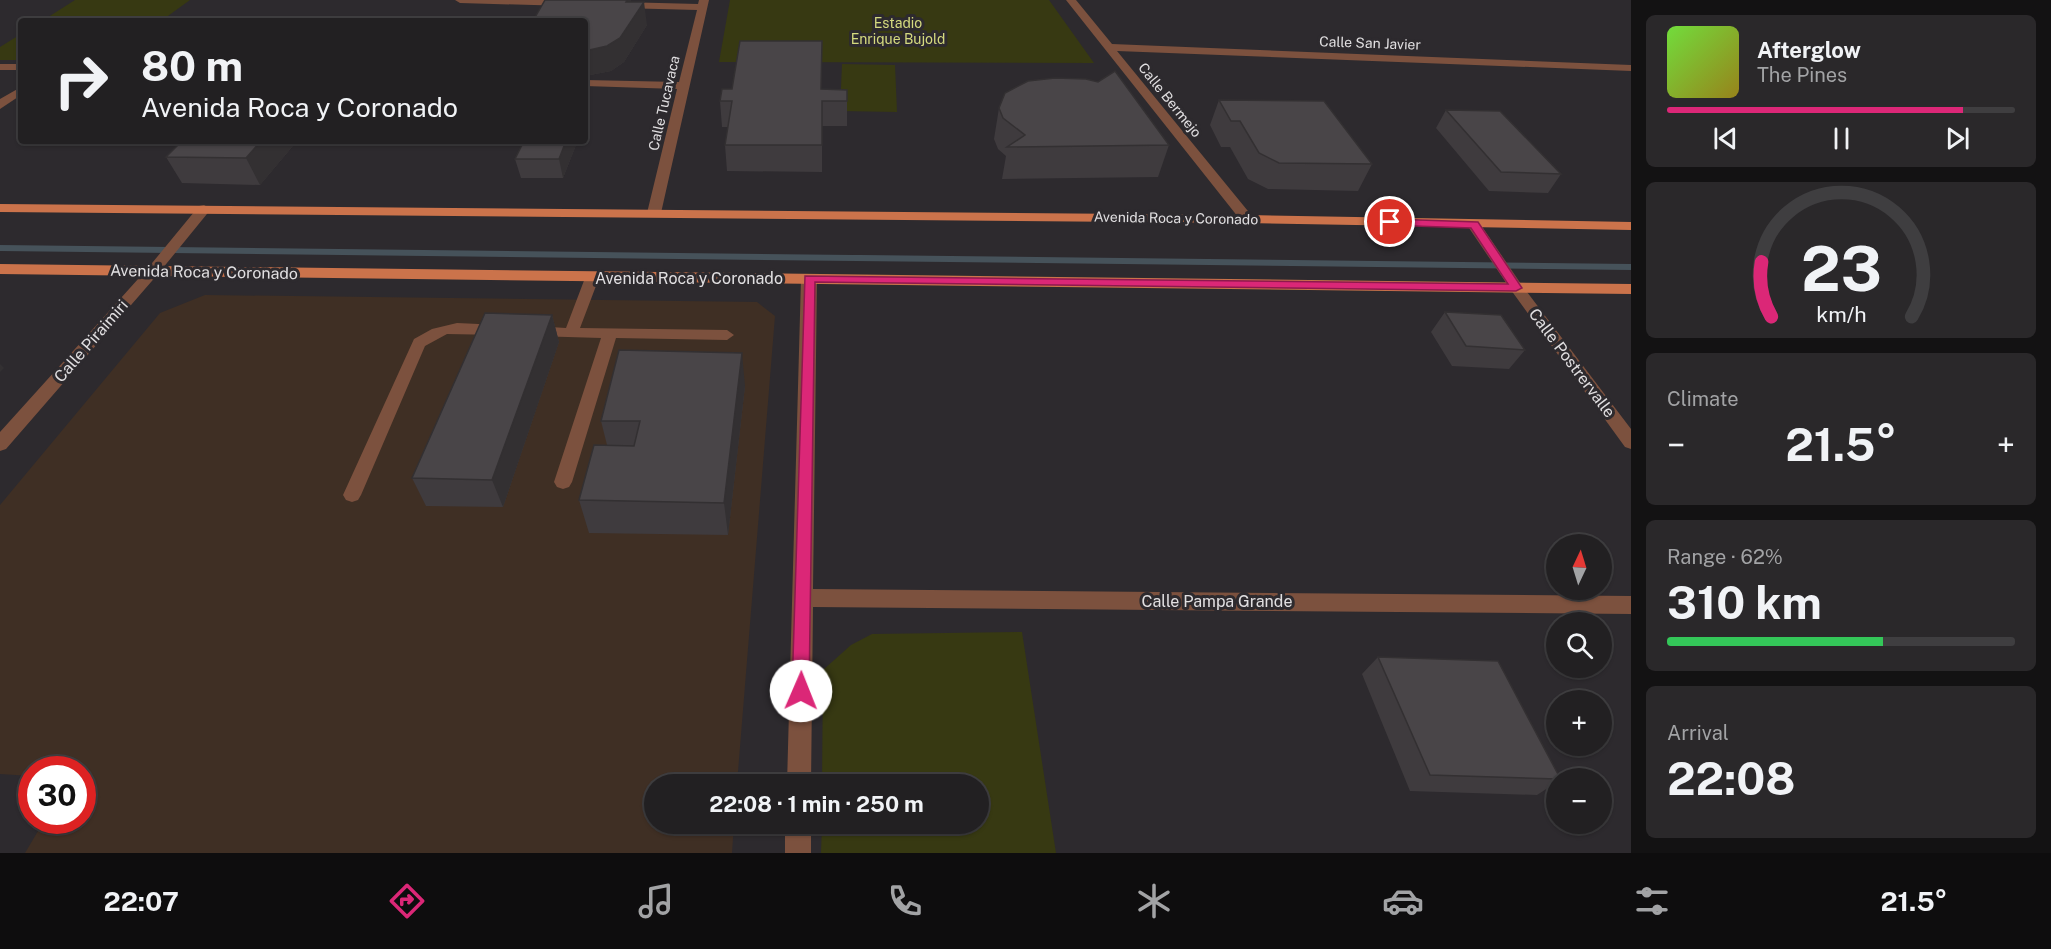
<!DOCTYPE html>
<meta charset="utf-8">
<style>
body{margin:0;font-family:"Public Sans",sans-serif;background:#2a282a;color:#f1f3f6;height:100vh;display:flex;flex-direction:column;font-size:22px;white-space:nowrap}
*{box-sizing:border-box;margin:0}
p{font-size:20px;color:#a2a3a5}
.icon{flex:none;width:33px;height:33px;fill:none;stroke:currentColor;stroke-width:2;stroke-linecap:round;stroke-linejoin:round}
.map{position:relative;flex:1;overflow:hidden}
.drawer{display:flex;flex-direction:column;gap:15px;padding:15px;background:#131213;width:420px}
.drawer>*{flex:none}
.hud{position:absolute;left:18px;top:18px;width:570px;height:126px;border-radius:6px;box-shadow:0 2px 4px #0004,0 0 0 2px #3f3e40;background:#222022;color:#f1f3f6;overflow:hidden}
.needle{width:39px;rotate:4deg}
.buttons{position:absolute;left:1546px;top:534px;display:grid;gap:12px}
.buttons a{display:grid;place-items:center;width:66px;height:66px;border-radius:50%;background:#222022;box-shadow:0 2px 4px #0004,0 0 0 2px #3f3e40;font-size:30px}
.speed{position:absolute;left:18px;top:756px;display:flex;gap:12px;font-size:30px;font-weight:700;text-align:center}
.speed>*{display:grid;place-content:center;width:78px;height:78px;border-radius:50%;background:#222022;box-shadow:0 2px 4px #0004,0 0 0 2px #3f3e40;line-height:1}
.speed .limit{border:9px solid #d22;background:#fff;color:#111}
.pin{position:absolute;display:grid;place-items:center;width:51px;height:51px;color:#fff;margin:-26px;border:3px solid #fff;border-radius:50%;box-shadow:0 2px 6px #0007}
.me{position:absolute;width:66px;margin:-33px;rotate:1deg;stroke-linejoin:round;filter:drop-shadow(0 0 4px #0008)}
.turn{display:flex;align-items:center;gap:21px;height:126px;padding:0 24px;font-size:27px}
.turn .icon{width:78px;height:78px;stroke-width:2.5}
.turn b{display:block;font-size:42px;line-height:51px}
.big{font-size:45px;font-weight:700;line-height:1.1}
.drawer .card{flex:1;display:flex;flex-direction:column;justify-content:center;gap:9px;min-width:0;padding:0 21px;border-radius:9px;background:#2a282a}
.drawer .dial{align-items:center;gap:0}
.dial svg{height:156px;overflow:visible;fill:none;stroke:#3f3e40;stroke-width:7;stroke-linecap:round;text-anchor:middle}
.dial text{fill:#f1f3f6;stroke:none}
.song{display:flex;align-items:center;gap:18px}
.cover{width:72px;height:72px;border-radius:9px;background:linear-gradient(135deg,hsl(100 70% 55%),hsl(50 70% 35%))}
.played{height:6px;border-radius:3px;background:linear-gradient(90deg,#db2777 85%,#3f3e40 85%)}
.keys{display:flex;justify-content:space-around;direction:ltr}
.heat{display:flex;justify-content:space-between;align-items:center;font-size:33px;direction:ltr}
.charge{height:9px;border-radius:4px;background:linear-gradient(90deg,#34c759 62%,#3f3e40 0)}
.trip{position:absolute;left:644px;top:774px;width:345px;height:60px;border-radius:30px;background:#222022;box-shadow:0 2px 4px #0004,0 0 0 2px #3f3e40;font-weight:700;line-height:60px;text-align:center}
.tabs{display:flex;height:96px;justify-content:space-around;align-items:center;background:#0e0d0e;color:#a2a3a5}
.tabs .icon{width:42px;height:42px}
.tabs .active{color:#db2777}
.tabs b{font-size:27px;color:#f1f3f6}
main{display:flex;flex:1;min-height:0}
.map>svg:first-child{display:block}
</style>
<main>
<div class="map">
<svg width="1631" height="853" viewBox="0 0 1631 853">
<rect width="100%" height="100%" fill="#2d2a2e"/>
<path fill="#3f2f24" d="M205 295 757 302 775 316 737 784H654V824H734L732 853H25L44 821 82 820V770H32L31 776 0 774V505L160 313Z"/>
<path fill="#373912" d="M75 0H190L161 21H42Z
M730 0H1049L1094 63 719 62Z
M21 34V60H0V47Z
M842 64 895 65 897 112 840 111Z
M1022 632 1056 853H821L822 824H978V784H822L823 670 851 645 872 634Z"/>
<g fill="none" stroke-linecap="round" stroke-linejoin="round">
<path fill="#46525a" fill-rule="evenodd" d="M0 245 1631 264V270L0 251Z"/>
<path fill="#7c513e" fill-rule="evenodd" d="M592 274 599 278 580 328 727 330 734 335 727 340 616 338 572 482 569 487 563 489 557 487 554 482 601 338 534 336 527 331 534 326 566 328 585 278Z
M457 323 500 325 507 330 500 335 447 334 425 346 361 495 358 500 352 502 346 500 343 495 414 339 432 329Z"/>
<path fill="#7c513e" fill-rule="evenodd" d="M455 0H568L573 3 568 6 460 3Z
M699 0H709L661 213 654 217 647 213 677 89 585 86V80L679 82 697 10 620 8 615 5 620 2 698 4Z
M1066 0H1076L1112 44 1631 65V71L1117 51 1252 216 1254 219 1252 222H1242Z
M0 64H21V70H0Z
M21 87V95L0 109V99Z
M204 205 211 209 158 274 6 449 0 451V432L148 268 199 206Z
M1474 221 1479 222 1521 284 1631 429V449L1625 447 1511 290 1467 225Z
M809 274 817 279 813 589 1631 596V614L813 607 811 784H787L801 279Z
M785 824H811V853H785Z"/>
<path fill="#cb734b" fill-rule="evenodd" d="M0 204 1247 215 1631 222V230L1247 223 0 212Z
M0 264 1631 284V294L0 274Z"/>
</g>
<path fill="#3f3b3e" d="M632 2 647 25 624 62 611 71 590 75H585V21Z
M821 89 847 101V126H822V172L727 171 725 145 728 127H722L720 101Z
M1219 100 1372 164 1358 191 1268 189 1248 179 1230 147H1221L1210 125Z
M999 108 1169 145 1158 177 1002 179 1006 156 998 149 994 139Z
M1446 110 1561 174 1548 193 1489 191 1436 128Z
M182 141H297L260 185 182 183 166 157Z
M524 141H575L576 145 563 178H521L515 159Z
M1445 312 1525 350 1509 369 1452 366 1431 332Z
M552 315 559 342 503 507 426 506 412 478Z
M745 386 728 535 589 533 579 500 607 445 601 421Z
M1378 657 1557 778V782L1537 795 1410 791 1362 674Z"/>
<path fill="#333032" d="M627 0H631L633 15 644 2 647 25 624 62 611 71 590 75 585 51Z
M261 141H297L260 185 246 158Z
M566 141H575L576 145 563 178 559 159Z
M552 315 559 342 503 507 492 480Z
M742 353 745 386 728 535 724 503Z
M0 364 4 368 0 372Z"/>
<path fill="#494548" stroke="#333032" stroke-width="1.5" d="M545 0H627L626 2H644L620 38 607 46 585 51V21H533Z
M740 41H822L821 89 847 90V101H822V145H725L732 101H720L722 89H732Z
M1115 71 1169 145 1007 147 1025 135 1003 118 999 108 1005 93 1028 81 1055 78 1086 79 1098 82Z
M1219 100 1324 101 1372 164 1279 163 1259 153 1240 121H1231Z
M1446 110 1500 111 1561 174 1501 172Z
M182 141H261L246 158 166 157Z
M524 141H566L559 159H515Z
M1445 312 1501 315 1525 350 1466 346Z
M485 313 552 315 492 480 412 478Z
M619 350 742 353 724 503 579 500 594 445 634 446 640 421H601Z
M1378 657 1498 661 1560 778 1557 779 1430 775Z"/>
<path fill="#db2777" stroke="#8e194d" stroke-width="1.5" d="M1390 219 1478 222 1522 288 1516 291 815 282 809 691 807 697 801 699 795 697 792 691 805 276 1508 284 1471 228 1386 225 1385 222Z"/>
<g text-anchor="middle" dominant-baseline="central" stroke-width="6" stroke-linejoin="round" paint-order="stroke">
<g font-size="14" fill="#d5da7f" stroke="#2d2a2e">
<text x="898" y="23">Estadio<tspan x="898" dy="16">Enrique Bujold</tspan></text>
</g>
<g font-size="14" fill="#e1dfe1" stroke="#2d2a2e">
<text transform="translate(1370 43) rotate(2)">Calle San Javier</text>
<text transform="translate(1170 100) rotate(51)">Calle Bermejo</text>
<text transform="translate(664 103) rotate(-77)">Calle Tucavaca</text>
<text transform="translate(1176 218) rotate(1)">Avenida Roca y Coronado</text>
</g>
<g font-size="16" fill="#e1dfe1" stroke="#2d2a2e">
<text transform="translate(204 272) rotate(1)">Avenida Roca y Coronado</text>
<text x="689" y="278">Avenida Roca y Coronado</text>
<text transform="translate(91 341) rotate(-49)">Calle Piraimiri</text>
<text transform="translate(1572 363) rotate(53)">Calle Postrervalle</text>
<text x="1217" y="601">Calle Pampa Grande</text>
</g>
</g>
</svg>
<div class="buttons">
<a><svg class="needle" viewBox="-14 -14 28 28"><path d="M0-13l5 13h-10z" fill="#e53935"/><path d="M0 13l5-13h-10z" fill="#a2a3a5"/></svg></a>
<a><svg class="icon" aria-label="search" viewBox="0 0 24 24"><circle cx="10" cy="10" r="6"/><path d="M15 15l6 6"/></svg></a>
<a>+</a>
<a>−</a>
</div>
<div class="speed"><div class="limit">30</div></div>
<div class="pin" style="left:1390px;top:222px;background:#d93025"><svg class="icon" aria-label="arrive" viewBox="0 0 24 24"><path d="M6 21V4h12l-3 4 3 4H6"/></svg></div>
<svg class="me" style="left:801px;top:691px" viewBox="-20 -20 40 40"><circle r="19" fill="#fff"/><path d="M0-13L10 11 0 6-10 11z" fill="#db2777"/></svg>
<div class="trip">22:08 · 1 min · 250 m</div>
<div class="hud">
<div class="turn"><svg class="icon" aria-label="right" viewBox="0 0 24 24"><path d="M7 20v-9h11M14 6l5 5-5 5"/></svg><div><b>80 m</b>Avenida Roca y Coronado</div></div>
</div>
</div>
<section class="drawer">
<div class="card">
<div class="song"><i class="cover"></i><div><b>Afterglow</b><p>The Pines</p></div></div>
<div class="played"></div>
<div class="keys"><svg class="icon" aria-label="previous" viewBox="0 0 24 24"><path d="M18 5L8 12l10 7zM5 5v14"/></svg><svg class="icon" aria-label="pause" viewBox="0 0 24 24"><path d="M8 5v14M16 5v14"/></svg><svg class="icon" aria-label="next" viewBox="0 0 24 24"><path d="M6 5l10 7-10 7zM19 5v14"/></svg></div>
</div>
<div class="card dial"><svg viewBox="0 0 100 80">
<path d="M14 69A42 42 0 1 1 86 69"/>
<path d="M14 69A42 42 0 0 1 9 41" stroke="#db2777"/>
<text x="50" y="56" font-size="32" font-weight="700">23</text>
<text x="50" y="72" font-size="11">km/h</text>
</svg></div>
<div class="card"><p>Climate</p>
<div class="heat"><a>−</a><b class="big">21.5°</b><a>+</a></div>
</div>
<div class="card"><p>Range · 62%</p><b class="big">310 km</b><div class="charge"></div></div>
<div class="card"><p>Arrival</p><b class="big">22:08</b></div>
</section>
</main>
<nav class="tabs">
<b>22:07</b>
<svg class="icon active" aria-label="directions" viewBox="0 0 24 24"><path d="M12 3l9 9-9 9-9-9zM9 14v-3h6M13 9l2 2-2 2"/></svg>
<svg class="icon" aria-label="music" viewBox="0 0 24 24"><path d="M9 18V5l10-2v13"/><circle cx="6" cy="18" r="3"/><circle cx="16" cy="16" r="3"/></svg>
<svg class="icon" aria-label="phone" viewBox="0 0 24 24"><path d="M5 4h4l2 5-3 2q2 4 5 5l2-3 5 2v4C11 20 4 13 5 4z"/></svg>
<svg class="icon" aria-label="climate" viewBox="0 0 24 24"><path d="M12 3v18M4 7l16 10M4 17L20 7"/></svg>
<svg class="icon" aria-label="car" viewBox="0 0 24 24"><path d="M5 17H2v-5l4-1 3-4h7l3 4 3 1v5h-3M9 17h6M6 11h13"/><circle cx="7" cy="17" r="2"/><circle cx="17" cy="17" r="2"/></svg>
<svg class="icon" aria-label="filters" viewBox="0 0 24 24"><path d="M4 7h16M4 17h16"/><circle cx="9" cy="7" r="2"/><circle cx="15" cy="17" r="2"/></svg>
<b>21.5°</b>
</nav>
